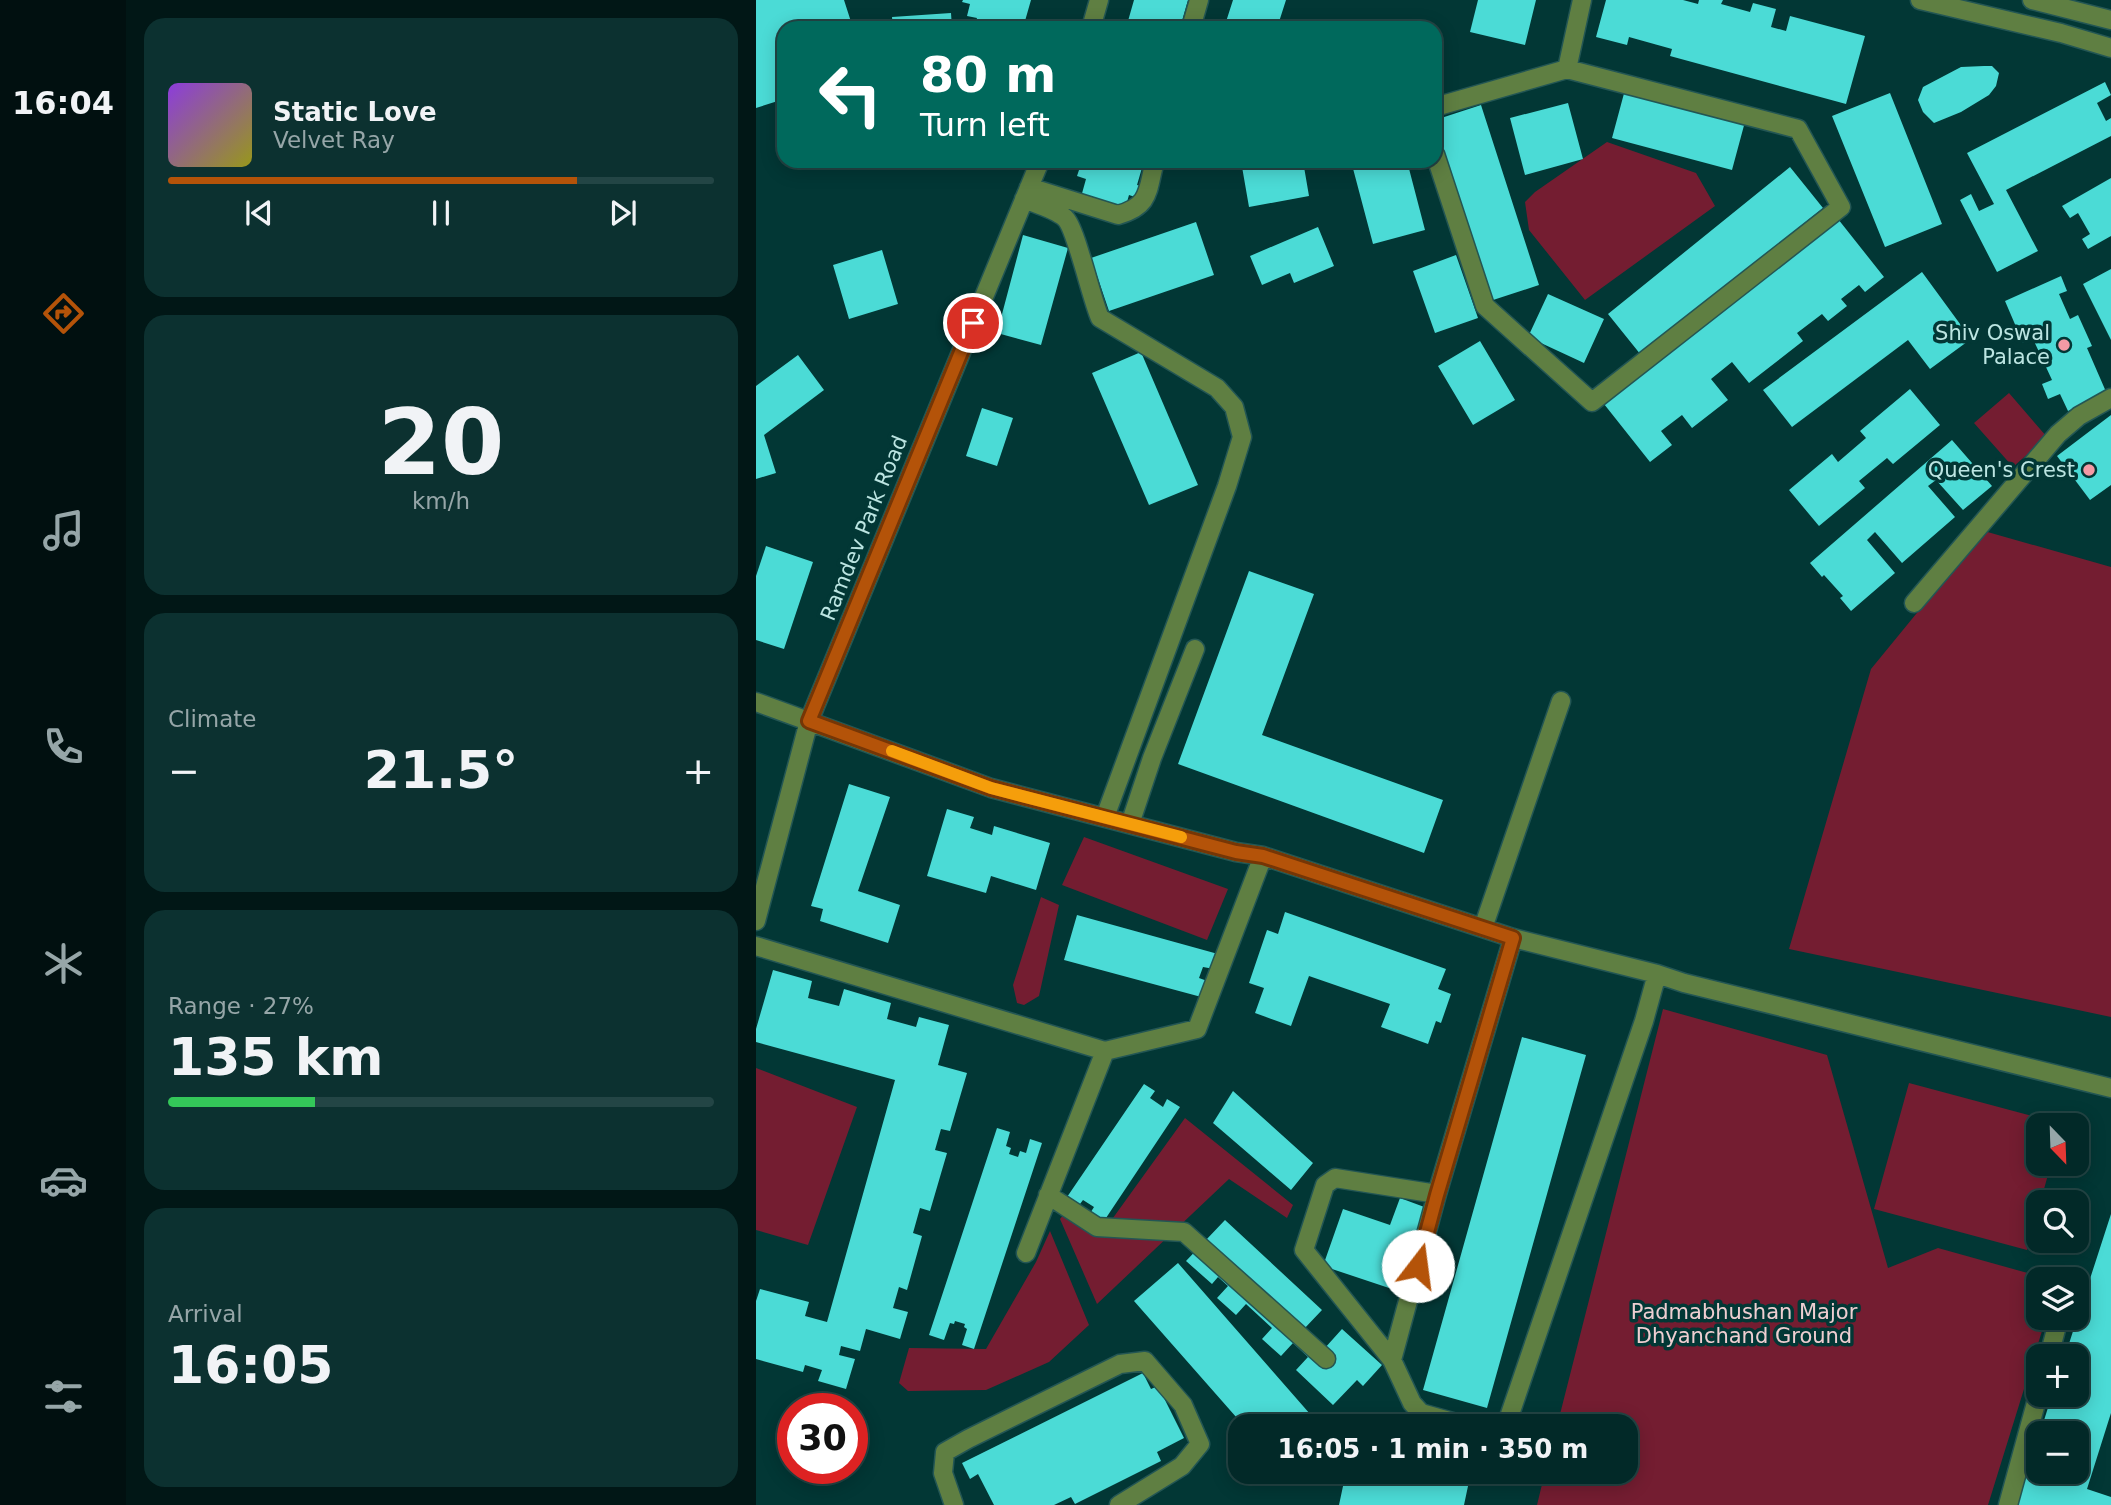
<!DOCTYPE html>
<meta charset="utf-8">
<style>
body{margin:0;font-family:"DejaVu Sans",sans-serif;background:#0c3130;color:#f1f3f6;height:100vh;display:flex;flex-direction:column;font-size:26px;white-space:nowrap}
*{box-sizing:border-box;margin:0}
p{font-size:23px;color:#96a6a8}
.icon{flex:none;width:38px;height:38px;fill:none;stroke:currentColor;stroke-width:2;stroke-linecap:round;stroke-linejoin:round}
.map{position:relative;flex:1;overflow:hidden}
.sheet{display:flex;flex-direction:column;gap:18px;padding:18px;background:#011716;width:630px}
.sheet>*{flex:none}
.top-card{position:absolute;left:21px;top:21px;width:665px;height:147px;border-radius:21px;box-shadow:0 4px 18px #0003,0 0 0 2px #234545;background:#00695c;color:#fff;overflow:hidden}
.needle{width:46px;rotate:157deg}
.fabs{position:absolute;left:1270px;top:1113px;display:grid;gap:14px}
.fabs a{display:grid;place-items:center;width:63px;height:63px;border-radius:14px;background:#022928;box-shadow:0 4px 18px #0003,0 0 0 2px #234545;font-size:35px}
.speed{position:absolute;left:21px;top:1393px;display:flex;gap:14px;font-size:35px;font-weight:700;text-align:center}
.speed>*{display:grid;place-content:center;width:91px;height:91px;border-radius:50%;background:#022928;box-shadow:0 4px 18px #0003,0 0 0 2px #234545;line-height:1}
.speed .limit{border:10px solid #d22;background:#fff;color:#111}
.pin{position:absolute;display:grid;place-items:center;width:60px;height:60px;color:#fff;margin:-30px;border:4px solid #fff;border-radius:50%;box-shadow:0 2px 7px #0007}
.me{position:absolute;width:77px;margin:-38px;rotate:15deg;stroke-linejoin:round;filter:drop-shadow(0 0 5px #0008)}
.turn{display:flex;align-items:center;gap:24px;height:147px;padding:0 28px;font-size:32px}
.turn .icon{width:91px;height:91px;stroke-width:2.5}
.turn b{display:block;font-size:49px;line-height:60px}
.big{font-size:52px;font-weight:800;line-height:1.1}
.sheet .card{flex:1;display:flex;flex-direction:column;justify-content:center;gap:10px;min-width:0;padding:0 24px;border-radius:21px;background:#0c3130}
.sheet .dial{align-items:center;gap:0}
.dial b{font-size:91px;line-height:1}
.song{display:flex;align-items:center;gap:21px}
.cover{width:84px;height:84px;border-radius:10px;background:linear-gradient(135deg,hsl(270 70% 55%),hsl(60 70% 35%))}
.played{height:7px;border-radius:4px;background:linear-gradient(90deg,#b45309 75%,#234545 75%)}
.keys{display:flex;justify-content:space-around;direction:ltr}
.heat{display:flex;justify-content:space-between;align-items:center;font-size:38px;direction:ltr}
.charge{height:10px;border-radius:5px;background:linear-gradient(90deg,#34c759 27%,#234545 0)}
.trip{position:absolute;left:472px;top:1414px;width:410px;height:70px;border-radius:21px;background:#022928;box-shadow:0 4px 18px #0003,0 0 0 2px #234545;font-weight:800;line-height:70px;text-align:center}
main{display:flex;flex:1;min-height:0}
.dock{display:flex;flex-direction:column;width:126px;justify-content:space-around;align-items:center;background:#011010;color:#96a6a8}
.dock .icon{width:49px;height:49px}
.dock .selected{color:#b45309}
.dock b{font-size:32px;color:#f1f3f6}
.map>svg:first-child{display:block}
</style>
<main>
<nav class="dock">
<b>16:04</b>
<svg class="icon selected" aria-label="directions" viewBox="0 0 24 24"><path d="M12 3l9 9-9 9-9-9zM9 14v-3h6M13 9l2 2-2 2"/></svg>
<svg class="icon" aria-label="music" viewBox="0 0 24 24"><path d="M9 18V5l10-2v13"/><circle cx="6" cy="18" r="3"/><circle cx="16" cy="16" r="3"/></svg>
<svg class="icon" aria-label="phone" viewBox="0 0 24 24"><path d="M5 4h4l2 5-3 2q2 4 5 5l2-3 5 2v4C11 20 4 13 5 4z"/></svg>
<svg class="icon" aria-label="climate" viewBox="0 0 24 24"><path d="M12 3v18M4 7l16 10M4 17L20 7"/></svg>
<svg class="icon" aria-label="car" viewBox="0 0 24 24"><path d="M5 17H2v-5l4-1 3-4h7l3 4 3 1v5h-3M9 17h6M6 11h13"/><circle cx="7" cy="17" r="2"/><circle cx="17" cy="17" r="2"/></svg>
<svg class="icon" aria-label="filters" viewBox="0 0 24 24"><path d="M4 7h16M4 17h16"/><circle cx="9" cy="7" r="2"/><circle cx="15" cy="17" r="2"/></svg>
</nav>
<section class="sheet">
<div class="card">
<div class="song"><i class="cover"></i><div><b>Static Love</b><p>Velvet Ray</p></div></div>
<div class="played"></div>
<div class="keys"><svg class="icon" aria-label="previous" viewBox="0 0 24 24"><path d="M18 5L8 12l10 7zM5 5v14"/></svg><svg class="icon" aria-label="pause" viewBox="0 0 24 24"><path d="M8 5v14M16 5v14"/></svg><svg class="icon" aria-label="next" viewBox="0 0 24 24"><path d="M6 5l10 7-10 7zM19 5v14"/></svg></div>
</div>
<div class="card dial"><b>20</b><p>km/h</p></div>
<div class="card"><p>Climate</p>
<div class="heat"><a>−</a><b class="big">21.5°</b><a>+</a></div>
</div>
<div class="card"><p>Range · 27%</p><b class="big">135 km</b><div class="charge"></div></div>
<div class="card"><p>Arrival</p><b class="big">16:05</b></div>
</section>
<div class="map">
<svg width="1355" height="1505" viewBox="0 0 1355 1505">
<rect width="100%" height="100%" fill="#023735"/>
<path fill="#741d31" d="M851 142 940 173 959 206 829 300 773 230 769 202 779 192Z
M1253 393 1291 437 1257 467 1218 423Z
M1228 531 1355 567V1017L1033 949 1115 669Z
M328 837 472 889 451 940 306 885Z
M285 897 303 905 283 996 268 1005 261 1003 257 985Z
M907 1009 1071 1055 1132 1268 1182 1248 1293 1279H1283V1318H1290L1232 1505H781L789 1472H870V1426H801Z
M0 1068 101 1107 52 1245 0 1230Z
M1153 1083 1306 1124 1305 1125H1283V1164H1295L1271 1250 1118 1209Z
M429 1118 537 1205 531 1218 473 1179 341 1304 304 1219 312 1209 344 1236Z
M294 1231 333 1325 293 1362 230 1390 152 1391 143 1383 153 1348 230 1349 280 1262Z"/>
<path fill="#4bdbd6" d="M0 0H88L97 28H28V109L25 100 0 108Z
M207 0H275L267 28H218L221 18 211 16 214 4 206 2Z
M378 0H432L424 28H370Z
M477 0H530L522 25 518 24 517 28H468Z
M722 0H780L769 45 714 32Z
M850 0H927L942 4 943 0H967L965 4 994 12 997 3 1020 9 1015 27 1030 31 1034 16 1109 36 1090 104 914 56 916 49 873 37 871 45 840 37Z
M195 13 196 28H137L136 17Z
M1228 66H1236L1243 73 1240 86 1233 95 1205 112 1178 123 1167 112 1162 100 1167 87 1205 67Z
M1349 82 1355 95 1341 103 1350 121 1355 118V136L1250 190 1282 251 1241 272 1204 200 1215 194 1223 211 1238 204 1211 153Z
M870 86 990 118 976 170 856 138Z
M1134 93 1186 224 1129 247 1076 116Z
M812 103 827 159 769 175 754 118Z
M725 105 783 285 734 301 679 131V120Z
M326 161H388L381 185 386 186 382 198 373 195 369 209 325 197 330 179 321 176Z
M485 161H547L553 196 493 207Z
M595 161H651L669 230 617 244Z
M1034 167 1067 208 885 355 852 314Z
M1355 178V236L1332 249 1326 239 1334 234 1322 213 1314 218 1306 206Z
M1082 219 1128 277 1109 292 1103 285 1085 299 1091 306 1072 321 1066 314 1041 333 1047 341 993 383 976 362 955 379 972 400 936 428 926 415 905 431 916 445 894 462 848 404Z
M440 222 458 275 353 311 335 258Z
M562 227 578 266 538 283 534 273 506 285 494 256Z
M267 235 312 248 285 345 241 333Z
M126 250 142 304 93 319 77 265Z
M700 255 722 318 679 333 657 271Z
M1355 269V340L1327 284Z
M1166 272 1215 339 1174 369 1152 340 1036 427 1007 390Z
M1305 276 1311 291 1303 294 1314 319 1322 315 1336 346 1331 348 1351 394 1312 411 1304 394 1292 399 1286 384 1296 380 1277 339 1267 343 1249 301Z
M792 294 848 319 828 363 772 337Z
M724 341 759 400 717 425 682 366Z
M385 352 442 485 393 505 336 373Z
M42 355 68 390 8 435 20 473 0 479V386Z
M1154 389 1184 425 1137 464 1131 458 1103 481 1109 488 1063 526 1033 490 1076 454 1082 462 1110 438 1104 431Z
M226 408 257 418 241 466 210 456Z
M1355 415V485L1334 500 1301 456Z
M1196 440 1236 486 1207 510 1180 480 1172 486 1199 517 1146 563 1119 532 1111 540 1139 573 1095 611 1084 598 1087 596 1068 575 1066 577 1054 563Z
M10 546 57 562 28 649 0 640V576Z
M493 571 558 594 506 735 687 800 668 853 422 764Z
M93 784 134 797 102 891 144 905 132 943 64 921 67 909 55 906Z
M191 809 218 817 214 828 236 835 238 826 294 843 280 890 235 876 230 893 171 876Z
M529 912 690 969 682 989 695 994 685 1023 680 1021 672 1044 625 1027 634 1004 553 976 535 1026 499 1013 508 988 493 983 511 930 522 934Z
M321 915 462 954 458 969 447 967 443 978 454 982 449 998 308 960Z
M17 970 56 981 52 998 83 1006 88 989 135 1003 131 1019 160 1027 163 1017 193 1025 182 1065 211 1073 194 1131 185 1129 179 1150 191 1153 174 1211 164 1208 157 1233 166 1236 151 1290 143 1287 137 1308 152 1312 144 1339 110 1329 104 1351 85 1346 83 1355 99 1359 90 1389 62 1381 66 1370 49 1365 47 1372 0 1359V1301L4 1289 53 1302 49 1316 71 1322 139 1080 0 1042V1029Z
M766 1037 830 1055 731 1408 667 1390Z
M388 1084 399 1091 394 1098 407 1107 411 1099 424 1107 346 1224 333 1215 338 1207 327 1200 321 1208 309 1200Z
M477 1091 557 1163 535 1190 457 1123Z
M241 1128 254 1132 250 1146 255 1148 253 1154 262 1157 264 1151 270 1153 274 1139 286 1143 218 1349 206 1345 211 1329 208 1327 209 1324 199 1321 198 1324 194 1323 188 1340 173 1335Z
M644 1198 671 1208 642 1291 567 1266 587 1209 634 1225Z
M1355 1214V1413L1331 1489 1355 1497V1505H1261L1282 1439 1283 1472H1321V1433H1284L1296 1395H1321V1356H1309Z
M469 1220 566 1310 547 1330 568 1349 586 1329 626 1365 607 1386 601 1380 577 1405 540 1370 552 1357 537 1343 525 1356 506 1339 516 1328 490 1304 480 1315 461 1298 472 1286 462 1277 456 1284 430 1261Z
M422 1263 561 1422 556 1426H488L378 1301Z
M387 1373 395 1389 402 1386 428 1438 401 1452 405 1461 319 1504 315 1497 298 1505H238L222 1474 214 1479 206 1463Z
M590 1472H715L708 1505H583Z"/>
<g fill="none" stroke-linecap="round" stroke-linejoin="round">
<defs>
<path id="minor" d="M1164 0 1305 33 1355 48
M1276 0 1355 20
M335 28 343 0
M435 28 443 0
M811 69 826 0
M679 107 811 69 1042 129 1085 207 836 402 729 306 679 154
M273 187 362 215C395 206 391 190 399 161
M268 199C280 204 299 209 309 218 320 228 335 298 344 318L461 388 478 407 486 437 471 486 349 817
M1158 603 1302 434 1323 416 1355 398
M0 702 235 788 480 852 507 856 757 938 901 974 928 983 1355 1088
M374 824 396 758 439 649
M0 921 53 721 284 161
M727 928 805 701
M0 946 349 1051 270 1253
M349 1051 441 1029 507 856
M681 1194 757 938
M292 1195 341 1227 428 1232 570 1359
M1314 1279V1278
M1293 1356 1303 1318
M636 1360 681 1194 579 1178 569 1185 548 1250 636 1360 656 1403 665 1413 711 1426
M750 1426 888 1021 901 974
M198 1505 187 1473 189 1452 212 1439 364 1364 389 1361 427 1405 444 1444 426 1466 363 1505
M1252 1505 1283 1392"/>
</defs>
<use href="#minor" stroke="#235654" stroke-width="21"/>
<use href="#minor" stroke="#5f7f42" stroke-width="18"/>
</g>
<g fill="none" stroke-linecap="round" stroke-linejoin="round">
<defs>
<path id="route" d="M217 323 53 721 235 788 480 852 507 856 757 938 681 1195 662 1266"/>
</defs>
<use href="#route" stroke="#753606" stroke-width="18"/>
<use href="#route" stroke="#b45309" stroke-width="12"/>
<path stroke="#f59e0b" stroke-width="12" d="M136 751 235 788 425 837"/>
</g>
<g fill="#f49aa5" stroke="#023735" stroke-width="2.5">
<circle cx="1308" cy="345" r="7"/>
<circle cx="1333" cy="470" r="7"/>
</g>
<g text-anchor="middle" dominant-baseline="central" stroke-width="7" stroke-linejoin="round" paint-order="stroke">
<g font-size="21" fill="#bce5e2" stroke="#023735" text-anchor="end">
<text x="1294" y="333">Shiv Oswal<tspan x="1294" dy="24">Palace</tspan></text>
<text x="1319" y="470">Queen's Crest</text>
</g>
<g font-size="21" fill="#bce5e2" stroke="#023735">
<text transform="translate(108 528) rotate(-68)">Ramdev Park Road</text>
</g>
<g font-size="21" fill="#eeced1" stroke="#023735">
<text x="988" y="1312">Padmabhushan Major<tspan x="988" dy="24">Dhyanchand Ground</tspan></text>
</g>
</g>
</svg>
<div class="fabs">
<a><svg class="needle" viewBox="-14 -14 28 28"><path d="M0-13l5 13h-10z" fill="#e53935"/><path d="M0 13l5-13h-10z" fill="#96a6a8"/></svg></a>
<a><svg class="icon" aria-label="search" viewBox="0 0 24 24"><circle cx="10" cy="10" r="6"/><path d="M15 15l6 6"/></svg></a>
<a><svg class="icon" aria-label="layers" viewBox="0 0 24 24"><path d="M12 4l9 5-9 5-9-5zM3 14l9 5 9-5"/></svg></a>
<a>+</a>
<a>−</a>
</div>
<div class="speed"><div class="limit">30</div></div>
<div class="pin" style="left:217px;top:323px;background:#d93025"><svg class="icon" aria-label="arrive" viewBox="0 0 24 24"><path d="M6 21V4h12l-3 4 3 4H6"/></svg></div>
<svg class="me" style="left:662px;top:1266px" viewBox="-20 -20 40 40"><circle r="19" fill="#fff"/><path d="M0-13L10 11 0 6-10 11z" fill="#b45309"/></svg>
<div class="trip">16:05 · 1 min · 350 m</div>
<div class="top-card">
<div class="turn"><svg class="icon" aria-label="left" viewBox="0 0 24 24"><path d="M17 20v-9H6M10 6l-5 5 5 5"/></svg><div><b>80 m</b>Turn left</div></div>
</div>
</div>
</main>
